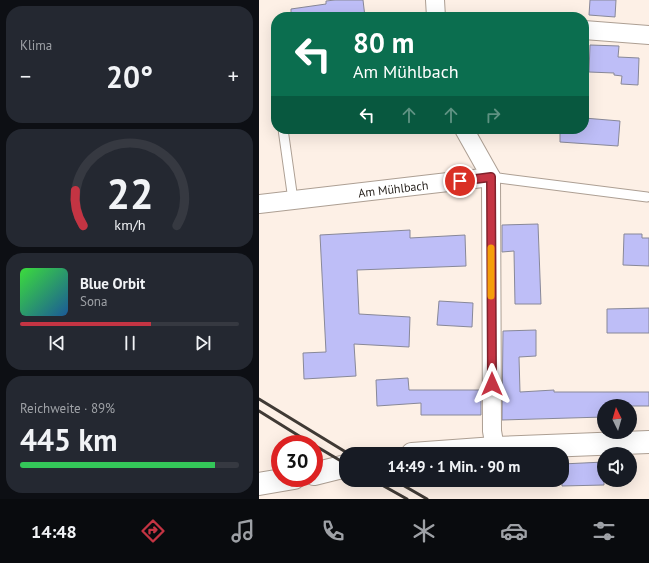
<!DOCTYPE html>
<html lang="de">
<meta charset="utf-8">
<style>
body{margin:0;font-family:"PT Sans",sans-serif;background:#242831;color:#f1f3f6;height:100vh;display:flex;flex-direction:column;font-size:15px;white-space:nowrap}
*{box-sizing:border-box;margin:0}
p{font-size:13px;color:#9ea1a6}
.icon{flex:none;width:22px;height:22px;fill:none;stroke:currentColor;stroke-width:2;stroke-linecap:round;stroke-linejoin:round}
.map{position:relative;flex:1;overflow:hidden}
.panel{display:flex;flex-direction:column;gap:6px;padding:6px;background:#0d0f14;width:259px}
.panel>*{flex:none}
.guide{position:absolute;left:12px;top:12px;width:318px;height:122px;border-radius:16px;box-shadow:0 4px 16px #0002;background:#0b6e4f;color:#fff;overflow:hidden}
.needle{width:26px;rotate:355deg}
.buttons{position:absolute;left:338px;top:399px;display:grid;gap:8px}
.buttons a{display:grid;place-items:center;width:40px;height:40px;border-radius:50%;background:#171b24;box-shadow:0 4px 16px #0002;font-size:20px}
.speed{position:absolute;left:12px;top:435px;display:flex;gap:8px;font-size:20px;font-weight:700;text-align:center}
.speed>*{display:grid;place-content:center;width:52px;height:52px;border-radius:50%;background:#171b24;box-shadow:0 4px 16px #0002;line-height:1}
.speed .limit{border:6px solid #d22;background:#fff;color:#111}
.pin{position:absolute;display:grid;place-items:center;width:34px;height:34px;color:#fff;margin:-17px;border:2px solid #fff;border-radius:50%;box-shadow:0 1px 4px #0007}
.me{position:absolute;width:44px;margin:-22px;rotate:0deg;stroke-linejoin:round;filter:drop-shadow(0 0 3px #0008)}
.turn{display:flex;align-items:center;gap:14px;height:84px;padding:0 16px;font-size:18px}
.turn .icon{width:52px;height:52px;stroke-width:2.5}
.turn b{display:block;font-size:28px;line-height:34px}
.lanes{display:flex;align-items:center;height:38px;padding:0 16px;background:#0003;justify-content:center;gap:20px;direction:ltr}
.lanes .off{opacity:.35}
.big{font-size:30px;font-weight:700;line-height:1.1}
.panel .widget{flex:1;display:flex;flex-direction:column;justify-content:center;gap:6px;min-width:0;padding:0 14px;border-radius:16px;background:#242831}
.panel .dial{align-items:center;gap:0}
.dial svg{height:104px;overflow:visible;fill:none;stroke:#363941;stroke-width:7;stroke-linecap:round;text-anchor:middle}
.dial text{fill:#f1f3f6;stroke:none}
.song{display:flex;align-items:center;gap:12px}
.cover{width:48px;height:48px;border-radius:6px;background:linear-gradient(135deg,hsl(120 70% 55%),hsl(210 70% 35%))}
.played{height:4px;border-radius:2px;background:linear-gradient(90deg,#c43443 60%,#363941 60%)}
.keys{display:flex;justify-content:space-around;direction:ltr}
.heat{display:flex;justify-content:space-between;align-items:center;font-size:22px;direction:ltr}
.charge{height:6px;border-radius:3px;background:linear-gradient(90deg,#34c759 89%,#363941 0)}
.trip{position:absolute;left:80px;top:447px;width:230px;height:40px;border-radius:16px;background:#171b24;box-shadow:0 4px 16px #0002;font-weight:700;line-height:40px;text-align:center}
.menu{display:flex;height:64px;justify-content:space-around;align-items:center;background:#090b0e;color:#9ea1a6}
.menu .icon{width:28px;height:28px}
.menu .active{color:#c43443}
.menu b{font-size:18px;color:#f1f3f6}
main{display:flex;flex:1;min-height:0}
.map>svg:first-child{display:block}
</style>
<main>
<section class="panel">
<div class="widget"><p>Klima</p>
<div class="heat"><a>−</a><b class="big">20°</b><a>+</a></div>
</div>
<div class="widget dial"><svg viewBox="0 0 100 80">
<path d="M14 69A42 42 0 1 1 86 69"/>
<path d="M14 69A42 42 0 0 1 8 42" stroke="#c43443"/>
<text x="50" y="56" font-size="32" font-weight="700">22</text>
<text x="50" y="72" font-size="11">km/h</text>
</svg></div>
<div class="widget">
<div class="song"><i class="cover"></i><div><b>Blue Orbit</b><p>Sona</p></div></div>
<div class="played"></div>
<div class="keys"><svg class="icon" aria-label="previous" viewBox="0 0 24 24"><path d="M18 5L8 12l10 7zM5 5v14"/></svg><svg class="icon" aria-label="pause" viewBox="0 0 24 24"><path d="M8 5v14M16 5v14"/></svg><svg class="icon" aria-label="next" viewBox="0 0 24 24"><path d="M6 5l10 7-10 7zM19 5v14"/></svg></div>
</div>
<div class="widget"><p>Reichweite · 89%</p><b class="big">445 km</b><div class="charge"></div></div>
</section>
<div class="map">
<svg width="390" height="499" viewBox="0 0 390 499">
<rect width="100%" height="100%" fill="#fdf0e6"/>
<path fill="#bebef7" stroke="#888898" d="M76 0H104L106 17H32V9L67 4V1Z
M331 0H357L356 17 330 15Z
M331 45 360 46 359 57 380 58 379 85 362 84 363 76 355 75V73L330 72Z
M325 118 361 121 359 146 301 142V129H325Z
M279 224 282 304H256L255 251 243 252V225Z
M151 230V238L206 235 207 266 98 270 100 314 151 317 150 347 95 344 97 376 45 379 44 353 67 352 61 235Z
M365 234H383V238H390V266L364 265Z
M180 301 214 303 213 327 178 325Z
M390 308V333H348V309Z
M277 330V356L260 357 261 392 295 390V392H390V406H345V417L243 420 244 331Z
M149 378 150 390H222V415H162V403L118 406 117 380Z
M345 462V485L303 486V464Z"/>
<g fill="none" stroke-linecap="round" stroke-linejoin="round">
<defs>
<path id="service" d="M24 129 34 200
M232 177 388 197"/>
<g id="minor">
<path d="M176 0 177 17"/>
<path d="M325 30 390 35"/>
<path d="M205 129 232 177 233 431 236 448"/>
<path id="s1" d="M0 204 232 177"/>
</g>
<path id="tertiary" d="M153 454 236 448 390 442
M55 474 87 466
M0 484 35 478"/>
</defs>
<use href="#service" stroke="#ad9f93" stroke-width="11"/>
<use href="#minor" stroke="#ad9f93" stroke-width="20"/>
<use href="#tertiary" stroke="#ad9f93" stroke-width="24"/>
<use href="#service" stroke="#fff" stroke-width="9"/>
<use href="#minor" stroke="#fff" stroke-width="18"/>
<use href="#tertiary" stroke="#fff" stroke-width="22"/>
<path stroke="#403a35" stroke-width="3" d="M0 399 90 454
M0 411 53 444
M55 445 87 464
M114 480 148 499
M135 480 168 499"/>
</g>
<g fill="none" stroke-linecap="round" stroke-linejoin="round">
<defs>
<path id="route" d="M201 181 232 177 233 384"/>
</defs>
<use href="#route" stroke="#7f222c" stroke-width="10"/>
<use href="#route" stroke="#c43443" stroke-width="7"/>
<path stroke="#f59e0b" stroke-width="7" d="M232 248V296"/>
</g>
<g text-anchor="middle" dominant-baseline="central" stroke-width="3" stroke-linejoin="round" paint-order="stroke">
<g font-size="12" fill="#29241f" stroke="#fff">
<text stroke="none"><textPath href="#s1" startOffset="135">Am Mühlbach</textPath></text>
</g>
</g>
</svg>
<div class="buttons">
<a><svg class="needle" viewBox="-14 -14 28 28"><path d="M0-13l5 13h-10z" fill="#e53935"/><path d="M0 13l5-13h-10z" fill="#9ea1a6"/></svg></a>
<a><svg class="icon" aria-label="sound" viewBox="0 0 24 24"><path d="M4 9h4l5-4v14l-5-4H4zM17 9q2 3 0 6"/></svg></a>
</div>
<div class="speed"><div class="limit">30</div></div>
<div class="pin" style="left:201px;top:181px;background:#d93025"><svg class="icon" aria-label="arrive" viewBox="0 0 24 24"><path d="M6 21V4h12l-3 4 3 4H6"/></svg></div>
<svg class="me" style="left:233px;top:384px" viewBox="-20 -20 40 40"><path d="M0-17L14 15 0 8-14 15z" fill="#c43443" stroke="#fff" stroke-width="4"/></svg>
<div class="trip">14:49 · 1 Min. · 90 m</div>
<div class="guide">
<div class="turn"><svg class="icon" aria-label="left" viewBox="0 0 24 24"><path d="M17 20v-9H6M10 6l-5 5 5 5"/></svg><div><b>80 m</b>Am Mühlbach</div></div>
<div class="lanes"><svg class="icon" aria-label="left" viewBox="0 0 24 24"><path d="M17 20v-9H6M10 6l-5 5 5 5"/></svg><svg class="icon off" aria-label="ahead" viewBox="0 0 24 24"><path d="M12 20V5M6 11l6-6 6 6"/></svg><svg class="icon off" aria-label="ahead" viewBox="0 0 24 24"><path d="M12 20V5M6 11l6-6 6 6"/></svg><svg class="icon off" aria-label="right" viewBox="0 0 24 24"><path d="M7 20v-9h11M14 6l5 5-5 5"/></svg></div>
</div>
</div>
</main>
<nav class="menu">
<b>14:48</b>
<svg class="icon active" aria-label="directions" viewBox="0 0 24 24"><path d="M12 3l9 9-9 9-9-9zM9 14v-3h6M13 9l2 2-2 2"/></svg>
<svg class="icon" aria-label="music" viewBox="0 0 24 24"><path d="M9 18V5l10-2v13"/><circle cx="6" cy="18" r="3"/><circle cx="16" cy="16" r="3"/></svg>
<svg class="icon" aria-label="phone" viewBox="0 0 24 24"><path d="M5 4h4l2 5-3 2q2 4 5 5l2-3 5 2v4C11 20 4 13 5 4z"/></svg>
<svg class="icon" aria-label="climate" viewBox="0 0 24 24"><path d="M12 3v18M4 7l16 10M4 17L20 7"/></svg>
<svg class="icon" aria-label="car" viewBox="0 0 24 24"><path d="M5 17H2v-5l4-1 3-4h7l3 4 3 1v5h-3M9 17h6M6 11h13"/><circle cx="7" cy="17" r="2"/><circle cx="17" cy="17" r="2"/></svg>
<svg class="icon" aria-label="filters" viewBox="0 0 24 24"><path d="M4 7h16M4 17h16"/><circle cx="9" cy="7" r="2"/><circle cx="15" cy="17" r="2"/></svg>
</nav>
